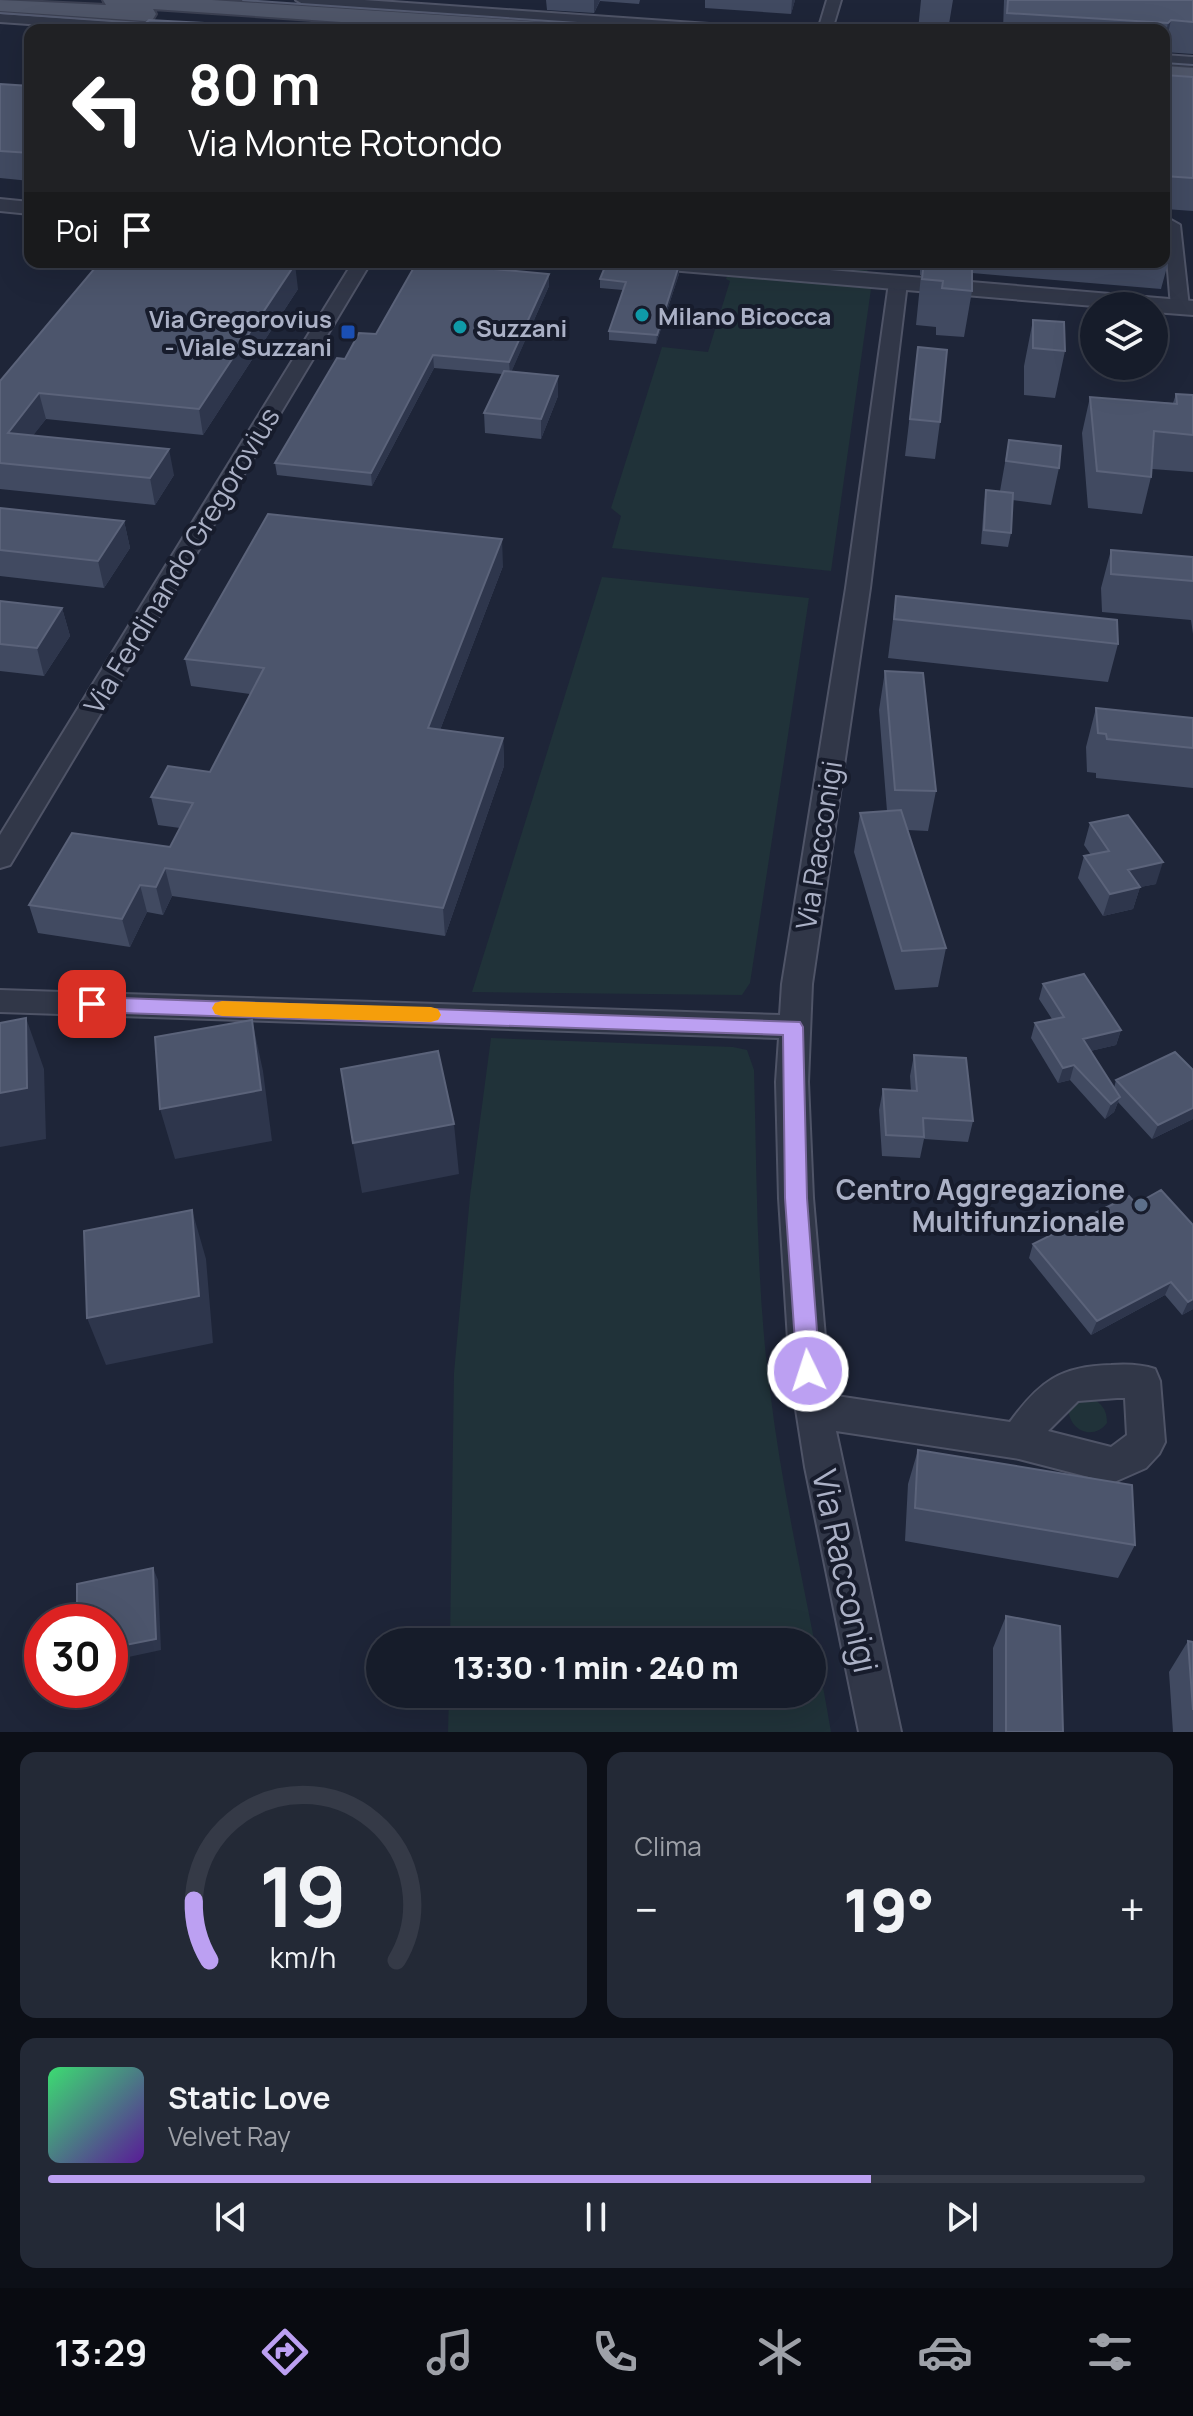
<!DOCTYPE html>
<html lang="it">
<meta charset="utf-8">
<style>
body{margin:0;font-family:Manrope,sans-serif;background:#232936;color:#f1f3f6;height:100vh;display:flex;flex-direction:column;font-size:30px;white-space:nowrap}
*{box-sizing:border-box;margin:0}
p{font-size:26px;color:#9ea1a8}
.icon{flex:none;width:44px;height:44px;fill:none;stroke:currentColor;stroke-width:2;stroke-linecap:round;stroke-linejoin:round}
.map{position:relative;height:1732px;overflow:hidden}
.drawer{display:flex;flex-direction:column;gap:20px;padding:20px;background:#0c0f17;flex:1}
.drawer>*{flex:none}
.hud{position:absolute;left:24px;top:24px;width:1146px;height:244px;border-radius:16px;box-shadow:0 8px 32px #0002,0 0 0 2px #353a47;background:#202124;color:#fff;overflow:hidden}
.buttons{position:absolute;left:1080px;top:292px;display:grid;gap:16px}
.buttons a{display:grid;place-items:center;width:88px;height:88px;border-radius:50%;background:#161c2a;box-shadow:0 8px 32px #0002,0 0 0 2px #353a47;font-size:40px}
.speed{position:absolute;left:24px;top:1604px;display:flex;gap:16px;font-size:40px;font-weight:700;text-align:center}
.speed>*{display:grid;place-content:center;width:104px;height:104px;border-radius:50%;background:#161c2a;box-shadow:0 8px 32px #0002,0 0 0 2px #353a47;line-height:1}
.speed .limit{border:12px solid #d22;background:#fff;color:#111}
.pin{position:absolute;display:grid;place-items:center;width:68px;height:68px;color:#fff;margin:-34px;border-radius:16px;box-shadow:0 4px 12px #0006}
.me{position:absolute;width:88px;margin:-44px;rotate:356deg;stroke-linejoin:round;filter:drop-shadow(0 0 6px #0008)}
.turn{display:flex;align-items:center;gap:28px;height:168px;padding:0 32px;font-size:36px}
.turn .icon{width:104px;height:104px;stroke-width:2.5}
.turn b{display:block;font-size:56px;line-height:68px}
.then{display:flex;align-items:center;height:76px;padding:0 32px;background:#0003;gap:16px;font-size:30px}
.big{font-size:60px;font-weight:800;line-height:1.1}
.drawer .card{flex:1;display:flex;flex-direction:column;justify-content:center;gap:12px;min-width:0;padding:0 28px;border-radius:16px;background:#232936}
.drawer .dial{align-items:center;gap:0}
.dial svg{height:208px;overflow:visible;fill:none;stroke:#353a47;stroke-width:7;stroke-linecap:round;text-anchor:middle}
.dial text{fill:#f1f3f6;stroke:none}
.song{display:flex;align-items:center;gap:24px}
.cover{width:96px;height:96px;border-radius:12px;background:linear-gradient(135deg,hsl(140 70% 55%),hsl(270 70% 35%))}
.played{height:8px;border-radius:4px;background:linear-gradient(90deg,#bca0f2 75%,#353a47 75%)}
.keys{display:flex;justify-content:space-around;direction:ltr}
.heat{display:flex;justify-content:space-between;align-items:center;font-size:44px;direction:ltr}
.drawer .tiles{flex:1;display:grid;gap:20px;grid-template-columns:1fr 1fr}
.card:last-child{grid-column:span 2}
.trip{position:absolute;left:366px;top:1628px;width:460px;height:80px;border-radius:40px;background:#161c2a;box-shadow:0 8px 32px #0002,0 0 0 2px #353a47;font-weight:800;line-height:80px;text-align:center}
.menu{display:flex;height:128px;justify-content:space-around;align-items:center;background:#090b11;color:#9ea1a8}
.menu .icon{width:56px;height:56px}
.menu .current{color:#bca0f2}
.menu b{font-size:36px;color:#f1f3f6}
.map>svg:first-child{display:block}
</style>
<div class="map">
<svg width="1193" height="1732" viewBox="0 0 1193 1732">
<rect width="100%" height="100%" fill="#1e2538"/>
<path fill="#203239" d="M732 262H864L872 282 831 571 612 548 621 516 611 508 662 347 708 352 730 281 726 279Z
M602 577 809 598 750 983 742 995 472 992Z
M491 1038 733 1047 747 1050 754 1070C757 1177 756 1285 770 1391 784 1506 812 1618 831 1732H448L449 1694H812V1642H450L454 1373 470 1196Z
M1090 1397C1102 1404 1107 1409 1107 1423 1091 1444 1062 1426 1070 1401Z"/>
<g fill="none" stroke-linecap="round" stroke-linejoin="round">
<defs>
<path id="minor" d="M296 0H364L738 26 745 30H675L303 4Z
M827 0H841L832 30H818Z
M0 14 179 26 186 30H114L0 22Z
M1164 55 1193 57V67L1164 65Z
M1171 220 1180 225 1189 307 1180 313 1171 307 1164 222Z
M353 262H371L10 865 0 868V835Z
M898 277 907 283 870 588 812 984 808 1082 813 1198 830 1395 1010 1422C1039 1382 1060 1366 1111 1365 1126 1364 1140 1364 1155 1369L1160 1381 1165 1442 1159 1454 1146 1468 1112 1483 1019 1459 836 1431 901 1732H859L805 1467 790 1371 779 1198 776 1082 779 1038 0 1012V990L780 1015 782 984 846 588 889 283ZM1117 1398H1125L1127 1435 1111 1447 1048 1431 1078 1401Z"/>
<path id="tertiary" d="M0 199 30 202V214L0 211Z
M647 262H736L1193 301V315L1154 312V306H1094L658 269Z"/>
<path id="primary" d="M0 0 106 5 103 0H212L557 23 565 25 568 30H457L153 9 156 14 153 19 145 21 0 11Z
M1164 66 1193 68V82L1164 80Z"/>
</defs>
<use href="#minor" stroke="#4f5467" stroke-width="4"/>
<use href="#tertiary" stroke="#4f5467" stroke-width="4"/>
<use href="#primary" stroke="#3b4052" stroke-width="4"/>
<use href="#minor" fill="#313748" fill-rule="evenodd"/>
<use href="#tertiary" fill="#313748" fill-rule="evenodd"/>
<use href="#primary" fill="#4f5669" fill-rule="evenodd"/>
<path stroke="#535a70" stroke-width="2" d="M243 0 680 30
M0 13 168 25
M1164 63 1193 65"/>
</g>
<path fill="#414a61" d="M546 0H640L639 4 600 1 594 13 547 10Z
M705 0H795L791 14 705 8Z
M921 0H953L948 30H918Z
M1004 0H1193V54L1164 52V30H1003Z
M1164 75 1193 77V211L1165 209 1170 256 1161 289 972 273V291L964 337 936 335V327L916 325 921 275H920V269L875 265V262H1164Z
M0 84 30 86V181L0 178Z
M679 265V274L656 344 609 340V331L623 290 600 288V279Z
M549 274V286L511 372 558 376V396L541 439 485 433 484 413 502 374 434 368 372 486 277 475 275 463 345 359 376 334Z
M298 289 203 435 46 419 33 435 174 475 155 505 0 489V381Z
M1033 320 1065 351 1055 398 1024 395V366Z
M918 347 940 422 935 459 905 456Z
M1176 394 1193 395V472L1152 469 1151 477 1142 514 1088 508 1082 433 1090 397 1173 403Z
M1009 440 1059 468 1051 505 1012 500 1011 533 1008 547 981 544 984 504 986 490 1000 491Z
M0 508 124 521 130 548 104 588 0 576Z
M1111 550 1193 557V634L1191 620 1102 612 1101 588Z
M503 566 440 730 503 738 504 766 445 936 172 896 163 915 147 912 130 947 38 933 29 905 170 847 180 828 158 825 151 797 210 772 250 694 191 686 185 659Z
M896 596 1118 644 1108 682 888 658Z
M0 601 62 608 70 636 44 676 0 671Z
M885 671 936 791 928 831 907 830 946 948 938 987 895 990 854 852 860 813 887 811 879 710Z
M1096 708 1193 718V788L1096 778V773L1087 772 1086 747Z
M1090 823 1156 884 1140 887 1133 909 1103 916 1078 878 1084 856 1091 855 1084 845Z
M1043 984 1121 1030 1116 1045 1090 1051 1114 1088 1116 1080 1193 1070V1119L1152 1139 1118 1102 1114 1112 1105 1119 1070 1080 1058 1083 1031 1038 1035 1023 1052 1019 1039 999Z
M914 1055 973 1121 968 1142 924 1139 920 1158 882 1156 879 1110 883 1089 911 1091 910 1076Z
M1129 1196 1193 1309 1182 1315 1165 1295 1091 1335 1029 1258 1033 1244Z
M918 1450 1135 1545 1118 1578 905 1541 908 1484Z
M1006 1616 1063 1732H993V1648Z
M1188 1641 1193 1642V1732H1173L1169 1672Z"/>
<path fill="#2e364c" d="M594 0H600L594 13Z
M792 0H795L791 14Z
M1171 20 1164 52V42L1168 23Z
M295 264 298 289 203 435 199 409Z
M679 265V274L656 344 657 335Z
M549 274V286L510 375 509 362Z
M433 355 434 368 372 486 371 473Z
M558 376V396L541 439V419Z
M39 393 46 419 15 459 8 433Z
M169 449 174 475 155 505 150 478Z
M124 521 130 548 104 588 98 561Z
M502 539 503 566 430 756 428 728Z
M62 608 70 636 44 676 37 648Z
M503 738 504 766 445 936 443 908Z
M1163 862 1156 884 1121 891 1128 870Z
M165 868 172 896 163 915 156 887Z
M140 885 147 912 130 947 122 919Z
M1140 887 1133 909 1103 916 1110 894Z
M26 1018 44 1069 46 1139 0 1147V1093Z
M252 1020 263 1071 272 1141 175 1159 160 1109Z
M1121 1030 1116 1045 1078 1054 1083 1039Z
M1074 1065 1070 1080 1058 1083 1063 1068Z
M1120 1097 1114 1112 1105 1119 1111 1104Z
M1193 1108V1119L1152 1139 1158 1125Z
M454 1124 459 1174 362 1193 353 1143Z
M192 1210 206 1259 213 1343 106 1365 87 1318Z
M1171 1282 1165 1295 1091 1335 1097 1321Z
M1193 1299V1309L1182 1315 1188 1302Z
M153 1568 158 1580 161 1650 110 1661V1648Z"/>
<path fill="#4c556c" stroke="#5b637a" stroke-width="2" d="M1008 0H1193V22L1171 20 1168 23 1007 13Z
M149 20 298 28 296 30H297H138Z
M1164 75 1193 77V178L1164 176Z
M0 84 30 86V153L0 151Z
M1164 200 1170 256 1164 255Z
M100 262H272L295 264 199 409 39 393 8 433 169 449 150 478 0 463V381Z
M417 262 549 274 509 362 433 355 371 473 275 463 337 358 345 359 359 333 376 334Z
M607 262H656L679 265 657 335 609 331 626 282 600 279Z
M924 262H972V291L942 288 943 281 922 279Z
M1033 320 1064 322 1065 351 1033 348Z
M918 347 947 350 940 422 910 419Z
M504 371 558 376 541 419 484 413Z
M1176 394 1193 395V435L1154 431 1151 477 1097 471 1090 397 1177 404Z
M1009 440 1061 446 1059 468 1006 461Z
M986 490 1013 493 1011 533 984 530Z
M0 508 124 521 98 561 0 550Z
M268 514 502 539 428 728 503 738 443 908 165 868 156 887 140 885 122 919 29 905 72 833 170 847 193 803 151 797 168 766 210 772 264 668 185 659Z
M1111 550 1193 557V581L1111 574Z
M896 596 1117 620 1118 644 894 619Z
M0 601 62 608 37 648 0 644Z
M885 671 923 673 936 791 895 790Z
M1096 708 1193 718V748L1107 739 1106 734 1098 733Z
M901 810 946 948 902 951 860 813Z
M1128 815 1163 862 1128 870 1140 887 1110 894 1084 856 1109 851 1090 823Z
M1084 974 1121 1030 1083 1039 1120 1097 1111 1104 1074 1065 1063 1068 1035 1023 1064 1017 1043 984Z
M26 1018 27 1088 0 1093V1023Z
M252 1020 261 1090 160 1109 155 1037Z
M438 1051 454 1124 353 1143 341 1069Z
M1175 1052 1193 1070V1108L1158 1125 1116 1080Z
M914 1055 966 1058 973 1121 923 1118 924 1137 886 1135 883 1089 917 1091Z
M1161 1190 1193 1225V1299L1188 1302 1171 1282 1097 1321 1033 1244 1129 1196 1136 1204Z
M192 1210 199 1296 87 1318 84 1231Z
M918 1450 1132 1485 1135 1545 915 1508Z
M153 1568 156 1639 110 1648V1622H77V1584Z
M1006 1616 1060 1626 1063 1732H1006Z
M1188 1641 1193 1642V1710Z"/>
<path fill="#bca0f2" stroke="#7a689d" stroke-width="2" d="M92 997 800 1022 803 1027 807 1198 820 1371 817 1379 808 1382 800 1379 797 1371 785 1198 783 1035 92 1012 85 1010 82 1004 85 999Z"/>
<path fill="#f59e0b" d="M222 1001 431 1007 438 1009 441 1015 438 1020 431 1022 222 1016 215 1014 212 1008 215 1003Z"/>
<g fill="#0f9aa8" stroke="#171c2c" stroke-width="3">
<circle cx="642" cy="315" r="8"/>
<circle cx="460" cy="327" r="8"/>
</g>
<rect fill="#1a4fb4" stroke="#171c2c" stroke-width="3" x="340" y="324" width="16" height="16" rx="4"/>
<circle fill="#5c6f8a" stroke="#171c2c" stroke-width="3" cx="1141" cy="1205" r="8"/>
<g text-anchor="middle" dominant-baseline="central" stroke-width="8" stroke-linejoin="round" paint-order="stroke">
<g font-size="24" font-weight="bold" fill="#abb1c6" stroke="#171c2c" text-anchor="start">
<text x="658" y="315">Milano Bicocca</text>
<text x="332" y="318" text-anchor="end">Via Gregorovius<tspan x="332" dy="28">- Viale Suzzani</tspan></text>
<text x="476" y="327">Suzzani</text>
</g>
<g font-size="28" fill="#abb1c6" stroke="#171c2c">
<text transform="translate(181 560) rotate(-59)">Via Ferdinando Gregorovius</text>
<text transform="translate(818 845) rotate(-81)">Via Racconigi</text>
</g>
<g font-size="28" font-weight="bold" fill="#abb1c6" stroke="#171c2c" text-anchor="end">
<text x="1125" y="1189">Centro Aggregazione<tspan x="1125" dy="32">Multifunzionale</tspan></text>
</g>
<g font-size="34" fill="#abb1c6" stroke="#171c2c">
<text transform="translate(846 1571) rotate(78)">Via Racconigi</text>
</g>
</g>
</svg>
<div class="buttons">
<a><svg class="icon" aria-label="layers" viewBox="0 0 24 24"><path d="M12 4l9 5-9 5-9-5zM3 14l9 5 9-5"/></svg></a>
</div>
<div class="speed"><div class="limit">30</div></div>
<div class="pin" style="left:92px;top:1004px;background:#d93025"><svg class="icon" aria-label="arrive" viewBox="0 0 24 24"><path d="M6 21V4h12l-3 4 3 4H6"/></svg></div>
<svg class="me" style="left:808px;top:1371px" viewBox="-20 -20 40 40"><circle r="17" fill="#bca0f2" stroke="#fff" stroke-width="3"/><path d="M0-11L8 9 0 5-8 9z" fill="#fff"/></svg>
<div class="trip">13:30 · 1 min · 240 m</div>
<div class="hud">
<div class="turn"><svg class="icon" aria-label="left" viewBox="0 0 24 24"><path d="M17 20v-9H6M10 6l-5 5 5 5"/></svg><div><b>80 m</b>Via Monte Rotondo</div></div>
<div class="then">Poi<svg class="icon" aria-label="arrive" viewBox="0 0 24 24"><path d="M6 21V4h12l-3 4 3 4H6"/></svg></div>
</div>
</div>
<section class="drawer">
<div class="tiles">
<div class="card dial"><svg viewBox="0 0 100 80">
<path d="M14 69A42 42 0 1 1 86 69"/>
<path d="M14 69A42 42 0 0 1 8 46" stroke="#bca0f2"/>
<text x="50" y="56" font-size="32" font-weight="700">19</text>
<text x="50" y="72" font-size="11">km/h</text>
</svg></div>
<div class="card"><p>Clima</p>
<div class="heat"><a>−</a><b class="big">19°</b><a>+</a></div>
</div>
<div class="card">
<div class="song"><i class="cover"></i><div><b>Static Love</b><p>Velvet Ray</p></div></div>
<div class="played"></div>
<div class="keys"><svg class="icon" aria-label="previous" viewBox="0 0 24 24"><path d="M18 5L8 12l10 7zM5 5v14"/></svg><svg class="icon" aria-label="pause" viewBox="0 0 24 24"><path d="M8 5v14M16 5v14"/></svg><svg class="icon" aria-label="next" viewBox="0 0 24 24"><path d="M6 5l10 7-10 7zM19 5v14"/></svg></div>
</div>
</div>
</section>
<nav class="menu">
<b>13:29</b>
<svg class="icon current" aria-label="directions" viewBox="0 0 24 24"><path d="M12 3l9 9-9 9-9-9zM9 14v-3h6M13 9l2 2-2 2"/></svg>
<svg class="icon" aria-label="music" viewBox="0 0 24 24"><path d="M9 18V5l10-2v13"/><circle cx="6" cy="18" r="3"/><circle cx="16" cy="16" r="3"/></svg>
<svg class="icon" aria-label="phone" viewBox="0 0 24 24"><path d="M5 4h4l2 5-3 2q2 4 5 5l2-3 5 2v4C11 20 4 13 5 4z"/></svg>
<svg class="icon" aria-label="climate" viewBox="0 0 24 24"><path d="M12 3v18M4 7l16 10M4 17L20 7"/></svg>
<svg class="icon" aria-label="car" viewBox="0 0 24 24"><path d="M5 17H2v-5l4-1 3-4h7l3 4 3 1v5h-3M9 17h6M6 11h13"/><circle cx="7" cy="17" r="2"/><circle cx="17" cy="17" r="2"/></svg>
<svg class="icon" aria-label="filters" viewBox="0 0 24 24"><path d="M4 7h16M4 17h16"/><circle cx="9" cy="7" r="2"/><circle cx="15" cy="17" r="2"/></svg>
</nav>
